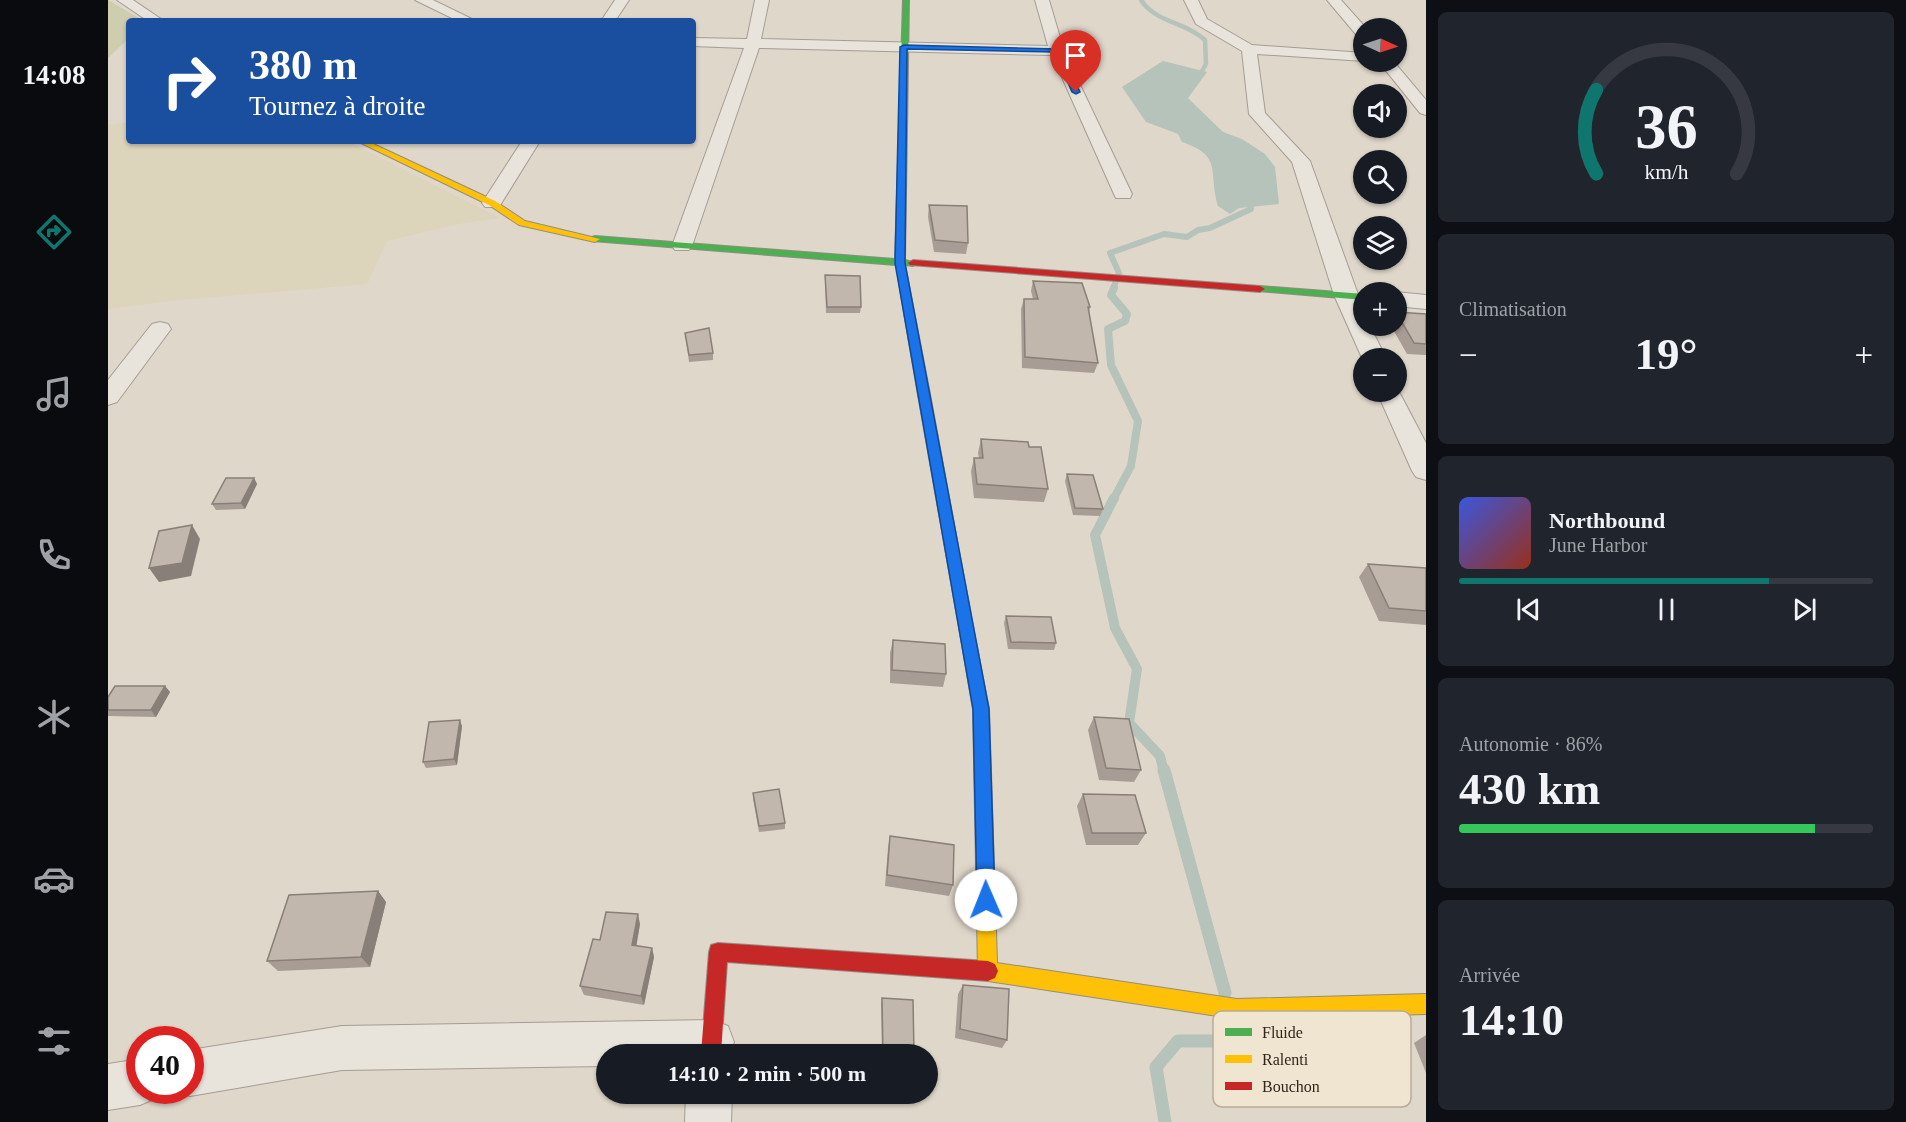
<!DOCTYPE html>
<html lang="fr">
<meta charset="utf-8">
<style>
body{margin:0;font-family:Georgia,serif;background:#20242c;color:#f1f3f6;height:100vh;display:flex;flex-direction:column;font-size:22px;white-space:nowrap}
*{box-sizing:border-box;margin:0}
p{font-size:20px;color:#9ea1a6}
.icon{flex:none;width:33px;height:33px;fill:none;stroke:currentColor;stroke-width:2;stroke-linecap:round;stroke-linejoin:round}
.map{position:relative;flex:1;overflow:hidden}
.drawer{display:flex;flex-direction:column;gap:12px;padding:12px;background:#0d0f14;width:480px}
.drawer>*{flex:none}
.hud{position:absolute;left:18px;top:18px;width:570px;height:126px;border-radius:6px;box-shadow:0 2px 4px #0004;background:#1a4fa0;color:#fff;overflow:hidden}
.needle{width:39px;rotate:93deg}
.buttons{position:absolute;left:1245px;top:18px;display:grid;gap:12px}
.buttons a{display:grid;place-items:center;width:54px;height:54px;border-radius:50%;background:#171b24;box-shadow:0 2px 4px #0004;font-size:30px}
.speed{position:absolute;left:18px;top:1026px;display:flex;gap:12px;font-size:30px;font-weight:700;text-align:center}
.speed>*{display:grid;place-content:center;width:78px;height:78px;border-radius:50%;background:#171b24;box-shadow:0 2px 4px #0004;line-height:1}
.speed .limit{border:9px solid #d22;background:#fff;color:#111}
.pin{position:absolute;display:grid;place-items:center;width:51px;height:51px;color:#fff;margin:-62px -26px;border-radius:50% 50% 50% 0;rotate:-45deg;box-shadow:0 0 6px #0007}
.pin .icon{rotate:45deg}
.me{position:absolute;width:66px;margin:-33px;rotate:359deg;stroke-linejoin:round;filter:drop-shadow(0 0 4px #0008)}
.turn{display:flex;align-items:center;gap:21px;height:126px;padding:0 24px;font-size:27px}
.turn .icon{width:78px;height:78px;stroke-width:2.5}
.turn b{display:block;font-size:42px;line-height:51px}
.big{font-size:45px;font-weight:600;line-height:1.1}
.drawer .card{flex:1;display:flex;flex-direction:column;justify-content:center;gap:9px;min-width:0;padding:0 21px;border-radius:9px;background:#20242c}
.drawer .dial{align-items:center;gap:0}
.dial svg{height:156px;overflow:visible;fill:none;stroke:#363941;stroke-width:7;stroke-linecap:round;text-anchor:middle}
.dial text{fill:#f1f3f6;stroke:none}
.song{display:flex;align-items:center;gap:18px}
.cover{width:72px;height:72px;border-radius:9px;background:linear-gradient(135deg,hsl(230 70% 55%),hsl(10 70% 35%))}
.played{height:6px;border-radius:3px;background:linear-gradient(90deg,#0f766e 75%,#363941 75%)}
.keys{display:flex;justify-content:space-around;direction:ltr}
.heat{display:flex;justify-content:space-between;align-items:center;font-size:33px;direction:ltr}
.charge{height:9px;border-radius:4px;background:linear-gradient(90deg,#34c759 86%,#363941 0)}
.trip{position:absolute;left:488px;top:1044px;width:342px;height:60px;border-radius:30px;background:#171b24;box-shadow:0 2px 4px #0004;font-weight:600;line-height:60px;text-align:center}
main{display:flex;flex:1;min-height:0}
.dock{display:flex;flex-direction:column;width:108px;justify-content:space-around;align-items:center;background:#090b0e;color:#9ea1a6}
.dock .icon{width:42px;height:42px}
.dock .current{color:#0f766e}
.dock b{font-size:27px;color:#f1f3f6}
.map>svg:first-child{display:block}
</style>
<main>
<nav class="dock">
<b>14:08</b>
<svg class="icon current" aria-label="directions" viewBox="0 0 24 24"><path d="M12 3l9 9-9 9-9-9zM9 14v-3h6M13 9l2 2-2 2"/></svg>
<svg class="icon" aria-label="music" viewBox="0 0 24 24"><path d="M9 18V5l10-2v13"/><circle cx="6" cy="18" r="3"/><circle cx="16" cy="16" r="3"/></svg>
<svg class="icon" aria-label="phone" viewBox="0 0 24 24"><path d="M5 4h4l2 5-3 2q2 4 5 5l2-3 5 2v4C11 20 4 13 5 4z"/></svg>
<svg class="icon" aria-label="climate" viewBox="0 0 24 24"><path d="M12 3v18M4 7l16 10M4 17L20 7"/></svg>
<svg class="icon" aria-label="car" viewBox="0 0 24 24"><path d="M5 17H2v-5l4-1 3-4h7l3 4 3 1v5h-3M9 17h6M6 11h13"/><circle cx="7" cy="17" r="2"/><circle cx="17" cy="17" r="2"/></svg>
<svg class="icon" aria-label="filters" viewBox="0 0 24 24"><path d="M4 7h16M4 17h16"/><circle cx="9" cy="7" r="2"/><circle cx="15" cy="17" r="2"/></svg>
</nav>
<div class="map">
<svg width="1318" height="1122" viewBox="0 0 1318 1122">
<rect width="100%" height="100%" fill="#dfd7ca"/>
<path fill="#ddd4bc" d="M21 122V141H239L392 218 350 224 279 241 259 284 62 301 0 309V125Z"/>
<path fill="#cecdae" d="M0 0 36 21H21V38L0 58Z"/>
<path fill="#b6c3ba" d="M1055 61 1099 72 1080 98 1115 132 1134 139 1157 154 1167 167 1171 204 1131 208 1122 214 1110 206C1100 170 1115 156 1074 142L1070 134 1038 122 1014 87Z"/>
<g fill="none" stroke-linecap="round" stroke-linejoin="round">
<path stroke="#b6c3ba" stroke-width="4.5" d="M1033 0C1048 23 1078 22 1097 40L1098 64 1093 73 1085 76"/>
<path stroke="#b6c3ba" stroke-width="6" d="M1005 289 1011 273 1002 253 1056 234 1079 237 1090 230 1102 228 1143 209V194"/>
<path stroke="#b6c3ba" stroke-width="8" d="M1005 500 1023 466 1030 421 1003 365 1000 329 1017 321 1019 314 1003 295 1006 288"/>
<path stroke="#b6c3ba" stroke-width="10" d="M1006 498 987 535 1007 628 1029 669 1021 723 1052 756 1056 772"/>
<path stroke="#b6c3ba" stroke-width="13" d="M1056 770 1117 993
M1057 1122 1048 1067 1070 1041H1119L1127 1032 1124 1021"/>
<defs>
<path id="street" d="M9 0H25L56 21H40Z
M307 0H325L368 21H350Z
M507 0H521L507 21H493Z
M647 0H661L653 39 940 46 927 0H941L956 51 1024 194 1022 198H1008L1006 194 944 55 651 48 584 246 581 250H567L564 246 636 48 585 46V38L639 39Z
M1076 0H1090L1099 19 1144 45 1256 53V61L1149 54 1157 113 1202 161 1256 311V326H1262L1278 358 1256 360 1254 358 1226 295 1184 162 1141 114 1134 51 1088 24Z
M1219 0H1233L1258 28H1256V39L1251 38Z
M1271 62H1286L1318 100V115L1312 113Z
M414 141H432L391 207H377L374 203Z
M1288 292 1318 295V309L1288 306Z
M52 322 60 324 63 329 9 402 0 405V380L44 324Z
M1288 386 1318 443V480L1308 477 1304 471 1269 392H1288Z
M604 1020 620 1026 626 1042 621 1054H498V1066L234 1070 82 1096 69 1090H82V1050L234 1026Z
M32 1059V1090H51L48 1098 32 1105 0 1110V1064Z
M578 1094H624L623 1122H577Z"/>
<path id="fast" d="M795 0H801L797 260 810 263 805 266 797 265 821 389 819 391 815 392 809 389 788 265 484 241V237L487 236 787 259Z
M1152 286 1256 294V300L1149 291V287Z"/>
<path id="slow" d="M249 141H259L387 201 417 221 492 239 487 242 411 225 381 205Z
M858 621 863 623 865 627 881 709 889 963 1129 999 1318 994V1014L1129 1019 880 981 873 978 870 971 865 709 851 627 853 623Z"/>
<path id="jam" d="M805 260 1152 286 1157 289 1152 292 802 265 800 263Z
M815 386 821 389 865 627 863 631H853L851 627 809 389Z
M610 943 880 961 887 964 890 971 887 978 880 981 619 962 613 1054H593L601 952 603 945Z"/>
</defs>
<use href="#street" stroke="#a49d94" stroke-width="2"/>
<use href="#fast" stroke="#938c84" stroke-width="2"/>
<use href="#slow" stroke="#938c84" stroke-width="2"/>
<use href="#jam" stroke="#938c84" stroke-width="2"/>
<use href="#street" fill="#e8e3db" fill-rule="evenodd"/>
<use href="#fast" fill="#4caf50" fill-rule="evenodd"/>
<use href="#slow" fill="#ffc107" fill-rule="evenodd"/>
<use href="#jam" fill="#c62828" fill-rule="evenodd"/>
</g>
<path fill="#a79d94" d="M821 205 860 243 858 254 826 252 820 217Z
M717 275 753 307 752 313H718Z
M925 281 982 307 981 312 990 363 986 373 914 368 913 309 916 299H925L923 291Z
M1288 312 1318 314V355L1299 354 1283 326H1288Z
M577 333 605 353V360L581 362Z
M873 439 921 447 940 489 936 502 866 498 863 471 866 458H871L870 453Z
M959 474 995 509 992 516 965 515 957 481Z
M146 478 149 484 137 509 108 510 104 504Z
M1260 564 1318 568V625L1271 621 1251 577Z
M898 616 948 643 946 650 900 649 896 623Z
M785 640 838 674 835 687 782 683V653Z
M57 686 62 692 48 717 0 716V697Z
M986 717 1033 770 1026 782 991 780 980 730Z
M354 726 349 765 318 768 315 762Z
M645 793 677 823V829L651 832 645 799Z
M975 794 1038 833 1030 845H978L969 806Z
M782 836 845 885 841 896 777 886 780 848Z
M270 891 278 902 262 967 170 971 159 961Z
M532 924 528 946 544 948 546 957 536 1005 476 995 472 986 492 940Z
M855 985 899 1040 894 1048 847 1038 850 994Z
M774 998 806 1054H774L773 1003Z
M1318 1035V1073L1306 1043Z"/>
<path fill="#888078" d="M146 478 149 484 137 509 133 503Z
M84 525 92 539 83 576 51 582 41 568Z
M57 686 62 692 48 717 43 710Z
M352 720 354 726 349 765 346 759Z
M270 891 278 902 262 967 253 957Z
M530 914 532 924 527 954 524 945Z
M544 948 546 957 536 1005 533 996Z"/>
<path fill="#c2b7ac" stroke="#888078" stroke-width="1.5" d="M821 205 859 206 860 243 827 240Z
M717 275 752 276 753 307H719Z
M925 281 974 283 982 307H980L990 363 917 357 916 299H930Z
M1288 312 1318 314V344L1306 343Z
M601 328 605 353 581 355 577 333Z
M873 439 920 442 921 447H933L940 489 869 484 866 458H875Z
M959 474 985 475 995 509 967 508Z
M118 478H146L133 503 104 504Z
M84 525 74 563 41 568 51 531Z
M1260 564 1318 568V611L1281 608Z
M898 616 943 617 948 643 903 642Z
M785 640 837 644 838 674 784 670Z
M7 686H57L43 710H0V697Z
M986 717 1021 719 1033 770 998 768Z
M352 720 346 759 315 762 321 722Z
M671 789 677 823 651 826 645 793Z
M975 794 1027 795 1038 833H984Z
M782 836 846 845 845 885 779 875Z
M270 891 253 957 159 961 181 895Z
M498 912 530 914 524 945 544 948 533 996 472 986 485 939 492 940Z
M855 985 901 989 899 1040 852 1029Z
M774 998 805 1000 806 1054H775Z"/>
<path fill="#1a73e8" stroke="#114b97" stroke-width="1.5" d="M796 45 951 49 972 92 968 94 964 92 947 52 799 49 797 263 881 709 887 900 884 906 878 909 871 906 869 900 865 709 787 263 792 47Z"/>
<rect x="1105" y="1011" width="198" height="96" rx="9" fill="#f0e5d0" stroke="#b6ac9b" stroke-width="1.5"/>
<rect x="1117" y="1028" width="27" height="8" fill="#4caf50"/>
<rect x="1117" y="1055" width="27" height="8" fill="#ffc107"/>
<rect x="1117" y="1082" width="27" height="8" fill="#c62828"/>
<g font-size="16" fill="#30261e">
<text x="1154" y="1038">Fluide</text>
<text x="1154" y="1065">Ralenti</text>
<text x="1154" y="1092">Bouchon</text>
</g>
</svg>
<div class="buttons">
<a><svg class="needle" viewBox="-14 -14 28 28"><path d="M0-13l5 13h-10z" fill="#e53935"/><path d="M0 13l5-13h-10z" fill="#9ea1a6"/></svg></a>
<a><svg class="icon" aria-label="sound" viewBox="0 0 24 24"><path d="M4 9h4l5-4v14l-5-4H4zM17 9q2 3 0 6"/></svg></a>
<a><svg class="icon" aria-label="search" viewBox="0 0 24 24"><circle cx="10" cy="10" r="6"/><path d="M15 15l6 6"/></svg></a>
<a><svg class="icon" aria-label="layers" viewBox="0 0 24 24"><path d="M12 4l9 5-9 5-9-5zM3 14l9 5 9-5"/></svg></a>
<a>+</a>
<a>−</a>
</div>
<div class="speed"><div class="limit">40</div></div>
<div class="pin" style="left:968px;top:92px;background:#d93025"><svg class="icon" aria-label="arrive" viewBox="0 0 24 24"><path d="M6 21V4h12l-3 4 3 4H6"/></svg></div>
<svg class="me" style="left:878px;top:900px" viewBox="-20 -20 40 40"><circle r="19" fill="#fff"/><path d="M0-13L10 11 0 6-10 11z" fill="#1a73e8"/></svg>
<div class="trip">14:10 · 2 min · 500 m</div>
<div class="hud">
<div class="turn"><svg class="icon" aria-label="right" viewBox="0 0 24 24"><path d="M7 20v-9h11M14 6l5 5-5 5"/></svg><div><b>380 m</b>Tournez à droite</div></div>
</div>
</div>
<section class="drawer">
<div class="card dial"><svg viewBox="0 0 100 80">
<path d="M14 69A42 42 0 1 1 86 69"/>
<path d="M14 69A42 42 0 0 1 14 26" stroke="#0f766e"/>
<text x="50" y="56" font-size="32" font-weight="700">36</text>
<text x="50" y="72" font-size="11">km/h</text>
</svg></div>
<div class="card"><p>Climatisation</p>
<div class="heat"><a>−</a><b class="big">19°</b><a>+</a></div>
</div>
<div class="card">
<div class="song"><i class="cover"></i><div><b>Northbound</b><p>June Harbor</p></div></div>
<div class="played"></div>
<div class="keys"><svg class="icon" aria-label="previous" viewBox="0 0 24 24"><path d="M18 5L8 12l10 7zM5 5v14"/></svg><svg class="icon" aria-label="pause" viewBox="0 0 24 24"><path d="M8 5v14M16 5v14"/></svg><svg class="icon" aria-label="next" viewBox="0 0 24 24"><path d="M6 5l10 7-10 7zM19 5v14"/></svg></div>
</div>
<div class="card"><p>Autonomie · 86%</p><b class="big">430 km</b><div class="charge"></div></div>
<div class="card"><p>Arrivée</p><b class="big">14:10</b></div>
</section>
</main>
